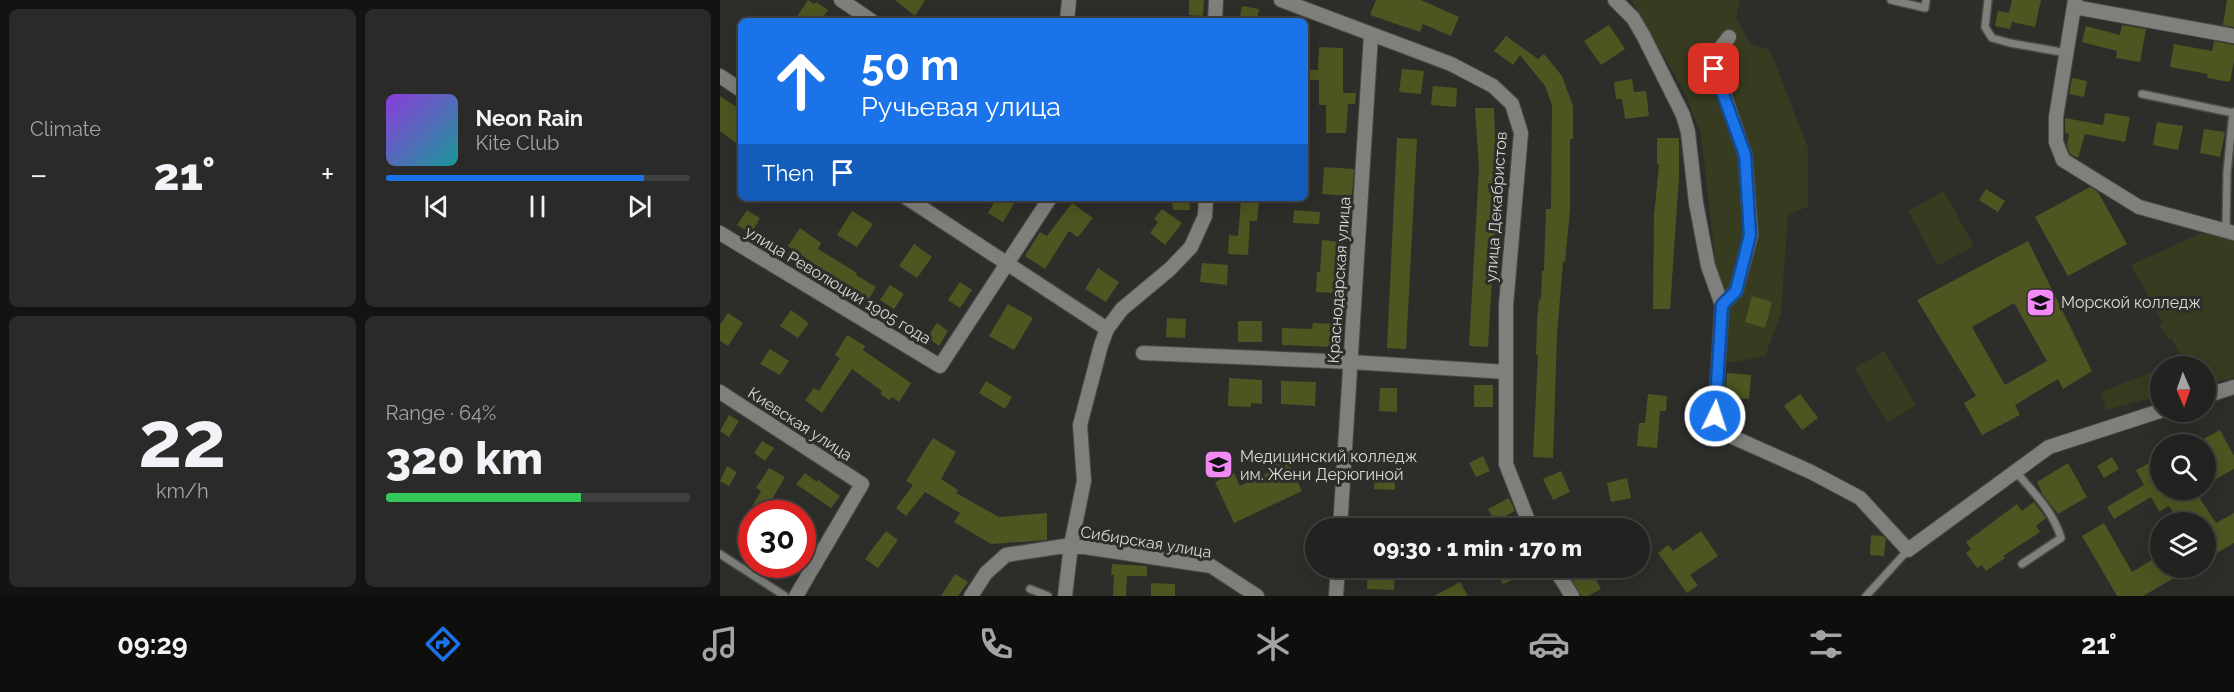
<!DOCTYPE html>
<meta charset="utf-8">
<style>
body{margin:0;font-family:Raleway,sans-serif;background:#2a2a29;color:#f1f3f6;height:100vh;display:flex;flex-direction:column;font-size:22px;white-space:nowrap}
*{box-sizing:border-box;margin:0}
p{font-size:20px;color:#a2a4a5}
.icon{flex:none;width:33px;height:33px;fill:none;stroke:currentColor;stroke-width:2;stroke-linecap:round;stroke-linejoin:round}
.map{position:relative;flex:1;overflow:hidden}
.details{display:flex;flex-direction:column;gap:9px;padding:9px;background:#131312;width:720px}
.details>*{flex:none}
.banner{position:absolute;left:18px;top:18px;width:570px;height:183px;border-radius:9px;box-shadow:0 6px 24px #0002,0 0 0 2px #3f3f3e;background:#1a73e8;color:#fff;overflow:hidden}
.needle{width:39px;rotate:178deg}
.buttons{position:absolute;left:1430px;top:356px;display:grid;gap:12px}
.buttons a{display:grid;place-items:center;width:66px;height:66px;border-radius:50%;background:#222220;box-shadow:0 6px 24px #0002,0 0 0 2px #3f3f3e;font-size:30px}
.speed{position:absolute;left:18px;top:500px;display:flex;gap:12px;font-size:30px;font-weight:700;text-align:center}
.speed>*{display:grid;place-content:center;width:78px;height:78px;border-radius:50%;background:#222220;box-shadow:0 6px 24px #0002,0 0 0 2px #3f3f3e;line-height:1}
.speed .limit{border:9px solid #d22;background:#fff;color:#111}
.pin{position:absolute;display:grid;place-items:center;width:51px;height:51px;color:#fff;margin:-26px;border-radius:12px;box-shadow:0 3px 9px #0006}
.me{position:absolute;width:66px;margin:-33px;rotate:4deg;stroke-linejoin:round;filter:drop-shadow(0 0 4px #0008)}
.turn{display:flex;align-items:center;gap:21px;height:126px;padding:0 24px;font-size:27px}
.turn .icon{width:78px;height:78px;stroke-width:2.5}
.turn b{display:block;font-size:42px;line-height:51px}
.then{display:flex;align-items:center;height:57px;padding:0 24px;background:#0003;gap:12px;font-size:22px}
.big{font-size:45px;font-weight:800;line-height:1.1}
.details .card{flex:1;display:flex;flex-direction:column;justify-content:center;gap:9px;min-width:0;padding:0 21px;border-radius:9px;background:#2a2a29}
.details .dial{align-items:center;gap:0}
.dial b{font-size:78px;line-height:1}
.song{display:flex;align-items:center;gap:18px}
.cover{width:72px;height:72px;border-radius:9px;background:linear-gradient(135deg,hsl(270 70% 55%),hsl(180 70% 35%))}
.played{height:6px;border-radius:3px;background:linear-gradient(90deg,#1a73e8 85%,#3f3f3e 85%)}
.keys{display:flex;justify-content:space-around;direction:ltr}
.heat{display:flex;justify-content:space-between;align-items:center;font-size:33px;direction:ltr}
.charge{height:9px;border-radius:4px;background:linear-gradient(90deg,#34c759 64%,#3f3f3e 0)}
.details .tiles{flex:1;display:grid;gap:9px;grid-template-columns:repeat(2,1fr)}
.trip{position:absolute;left:585px;top:518px;width:345px;height:60px;border-radius:30px;background:#222220;box-shadow:0 6px 24px #0002,0 0 0 2px #3f3f3e;font-weight:800;line-height:60px;text-align:center}
.tabs{display:flex;height:96px;justify-content:space-around;align-items:center;background:#0e0e0d;color:#a2a4a5}
.tabs .icon{width:42px;height:42px}
.tabs .active{color:#1a73e8}
.tabs b{font-size:27px;color:#f1f3f6}
main{display:flex;flex:1;min-height:0}
.map>svg:first-child{display:block}
</style>
<main>
<section class="details">
<div class="tiles">
<div class="card"><p>Climate</p>
<div class="heat"><a>−</a><b class="big">21°</b><a>+</a></div>
</div>
<div class="card">
<div class="song"><i class="cover"></i><div><b>Neon Rain</b><p>Kite Club</p></div></div>
<div class="played"></div>
<div class="keys"><svg class="icon" aria-label="previous" viewBox="0 0 24 24"><path d="M18 5L8 12l10 7zM5 5v14"/></svg><svg class="icon" aria-label="pause" viewBox="0 0 24 24"><path d="M8 5v14M16 5v14"/></svg><svg class="icon" aria-label="next" viewBox="0 0 24 24"><path d="M6 5l10 7-10 7zM19 5v14"/></svg></div>
</div>
<div class="card dial"><b>22</b><p>km/h</p></div>
<div class="card"><p>Range · 64%</p><b class="big">320 km</b><div class="charge"></div></div>
</div>
</section>
<div class="map">
<svg width="1514" height="596" viewBox="0 0 1514 596">
<rect width="100%" height="100%" fill="#2d2e2a"/>
<path fill="#373b1f" d="M911 0H1020L1016 18 1030 44 1050 50 1088 148V207L1068 214 1061 314 1045 356 1014 362 1003 361 994 248 981 134 965 93Z
M1224 191 1254 246 1218 266 1188 211Z
M1481 233 1514 241V378L1485 385V366H1447L1462 359 1451 338 1448 339 1439 325 1443 323 1411 265Z
M1164 351 1196 405 1167 423 1135 368Z
M1440 369V396L1386 410 1381 392Z"/>
<path fill="#4e5521" fill-rule="evenodd" d="M88 0 94 4 96 2 108 10 100 21H74Z
M175 0H205L195 16Z
M469 0H484L483 16 469 15Z
M656 0H701L739 17 731 36 703 24 700 32 650 15Z
M1292 0H1321L1315 27 1292 22 1290 29 1275 26 1278 11 1289 13Z
M1507 0H1514V27L1503 25Z
M522 6 539 9 537 21H519Z
M889 25 905 49 881 65 864 41Z
M1402 25 1426 29 1420 62 1396 58 1397 51 1362 42 1366 26 1400 35Z
M786 36 818 59 824 54 842 76 853 106V139H850V210L845 262H843L837 334 833 458 813 457 818 355H816L817 322 819 299 821 300 822 271H824L826 209H831L832 105 825 86 800 55 793 65 774 51Z
M1494 41 1514 45V60L1510 82 1487 78 1488 74 1450 67 1454 44 1492 51Z
M599 47 623 48V93H636L635 104H628L626 133H606V105H599V80H585V70H598Z
M682 69 704 71 701 94 679 92Z
M1352 78 1367 81 1364 97 1349 94Z
M912 79 914 92 926 91 929 116 905 119 902 99H896L894 82Z
M713 86 737 88 736 107 711 105Z
M0 96 21 110V147L0 131Z
M755 108H774L775 137H778L779 196H777L768 347 749 346 759 169Z
M1385 113 1410 117 1405 142 1365 134 1358 158 1350 154 1347 145 1349 134 1345 133V118L1383 125Z
M1437 122 1463 126 1458 150 1433 145Z
M1484 129 1505 132 1500 157 1480 153Z
M677 138 697 139 686 349 667 348Z
M937 138H959V177L950 309H933L934 216 939 165 937 164Z
M604 167 634 169 632 196 602 194Z
M1370 187 1378 192 1407 244 1348 276 1315 217Z
M1266 189 1285 201 1278 212 1259 200Z
M277 198H290L295 202 283 222 268 213Z
M452 198H469L470 210H453Z
M521 200 539 202 537 221H530L528 255 508 254 509 235 518 236Z
M352 203 373 218 358 237 349 231 325 269 305 256 320 232 327 236Z
M442 209 462 223 445 245 430 233 438 222 434 219Z
M27 210 40 218 31 234 17 225Z
M574 210 600 212 599 224 573 223Z
M132 211 153 224 137 247 117 235Z
M80 228 101 243 98 249 137 273 136 275 156 287 148 300 68 246Z
M602 240 623 242 621 262H619L618 293 596 292 597 272H600Z
M1308 241 1372 371 1343 389 1338 379 1295 405 1300 415 1262 435 1244 403 1256 396 1197 300ZM1294 303 1327 361 1285 385 1252 327Z
M194 244 212 257 197 278 179 266Z
M482 263 508 265 507 285 480 282Z
M378 268 399 282 386 302 365 289Z
M240 282 252 290 240 308 228 300Z
M170 285 184 294 174 309 160 300Z
M1032 296 1052 302 1045 328 1025 322Z
M288 304 313 318 294 350 269 336Z
M71 310 89 323 78 338 60 326Z
M8 313 23 323 8 346 0 341V325Z
M447 318 466 319 465 338 446 337Z
M518 321H542V342H518Z
M217 323 228 331 219 346 207 337Z
M593 323 617 324 616 347 562 345V328L592 329Z
M127 335 145 346 143 350 191 383 179 402 172 397 169 400 160 394 162 391 132 369 102 413 85 400 94 388 99 391 120 358 115 355Z
M50 349 69 361 60 375 40 364Z
M1007 373 1031 375 1029 399 1005 397Z
M509 378 542 380V404L531 403V407L508 406Z
M266 381 292 397 285 409 259 393Z
M561 381 596 382 595 406 561 404Z
M754 385H773V407H754Z
M660 388H677V412L659 411Z
M928 394 947 396 946 411H940L937 448 917 446 919 423H925Z
M1080 394 1098 418 1082 430 1064 406Z
M9 415 19 421 9 437 0 431Z
M1500 430 1514 456V469L1485 485V438Z
M213 438 236 452 221 479 238 490 236 493 279 517 327 513V540L271 544 234 522 240 513 205 492 186 516 176 508 193 485 186 481Z
M42 441 54 448 45 461 34 453Z
M562 450 582 491 514 523 495 482 514 473 520 486 548 473 542 459Z
M763 456 770 471 756 477 749 463Z
M1392 457 1399 469 1384 478 1377 466Z
M1440 457V489H1474L1496 523 1514 513V543L1485 560V522H1459L1449 506 1440 511V513L1431 497 1394 519 1387 507 1424 485 1416 470Z
M1348 463 1367 497 1338 514 1323 495 1317 482Z
M7 466 17 472 9 486 0 481Z
M49 468 65 477 44 513H28L41 491 36 488Z
M841 471 850 492 833 500 823 479Z
M655 472 675 473V490L654 489Z
M85 473 97 482 98 480 120 496 111 508 76 484Z
M907 478 911 498 891 502 887 483Z
M789 498 795 511 775 522 768 509Z
M1314 502 1326 518 1316 526 1320 532 1283 556 1285 558 1266 571 1262 565 1257 568 1246 553 1251 549 1246 542 1297 504 1302 511Z
M653 517 671 518V528H653Z
M1384 523 1412 572 1440 555V567H1473L1423 596H1397L1362 536Z
M166 531 178 540 158 568 145 559Z
M981 531 998 556 970 575 978 585 967 593 938 553 948 545 953 551Z
M1151 535 1163 536 1166 539 1164 556 1150 555Z
M392 564 427 566V576H407L406 596H393L394 575H391Z
M648 567H675L674 590 647 589Z
M774 567H797L801 576 783 584Z
M858 567H869L881 589 868 596H861L852 580 862 575Z
M235 574 248 582 238 596H221Z
M740 582 748 596H714Z
M431 583 455 584V596H431Z"/>
<g fill="none" stroke-linecap="round" stroke-linejoin="round">
<defs>
<path id="lane" d="M1171 0 1205 8 1206 0
M1268 0 1265 27 1272 38 1290 43 1347 53
M1422 94 1514 113
M1506 231 1507 172 1513 112
M1296 472C1314 493 1333 511 1341 538L1302 564
M0 554 65 596
M310 589 328 596
M1146 596 1188 550"/>
<path id="street" d="M121 0 152 21
M561 0 731 64 773 86 792 104 801 133 786 305V464L811 528
M895 0 913 18 923 35 963 115 968 132 976 203 988 266 1002 305 995 416 1000 427 1006 434 1091 472 1140 498 1188 550 1329 447 1440 411
M1355 0 1336 117V142L1343 160 1419 207 1514 233
M1354 7 1514 36
M347 21 349 0
M495 21 496 0
M0 76 21 90
M187 198 387 329
M0 233 220 366 330 198
M1002 305 1016 291 1031 235 1025 155 993 62 995 55 1009 37
M423 353 631 362 786 372
M0 392 142 484 76 596
M1485 396 1514 387
M620 528 651 35
M834 567 852 596
M251 596 266 573 286 555 351 545 491 566 537 596
M345 596 351 545 364 481 360 425 381 345 387 329 402 309 450 269 471 247 485 216 486 198
M616 596 618 567"/>
</defs>
<use href="#lane" stroke="#4c4c4a" stroke-width="10"/>
<use href="#street" stroke="#4c4c4a" stroke-width="16"/>
<use href="#lane" stroke="#7f807b" stroke-width="7"/>
<use href="#street" stroke="#7f807b" stroke-width="14"/>
</g>
<g fill="none" stroke-linecap="round" stroke-linejoin="round">
<defs>
<path id="route" d="M994 69 1025 155 1030 235 1016 291 1002 305 995 416"/>
</defs>
<use href="#route" stroke="#114b97" stroke-width="15"/>
<use href="#route" stroke="#1a73e8" stroke-width="10"/>
</g>
<defs>
<symbol id="university-square" viewBox="-11 -11 22 22"><rect x="-9" y="-9" width="18" height="18" rx="4" fill="#f18af4" stroke="#2d2e2a"/><path d="M0-5L7-2L0 1L-7-2ZM-4 1L0 2.5L4 1V4Q0 6-4 4Z" fill="#111"/></symbol>
</defs>
<g fill-rule="evenodd">
<use href="#university-square" x="1304" y="286" width="33" height="33"/>
<use href="#university-square" x="482" y="448" width="33" height="33"/>
</g>
<g text-anchor="middle" dominant-baseline="central" stroke-width="6" stroke-linejoin="round" paint-order="stroke">
<g font-size="16" fill="#d8d8d6" stroke="#2d2e2a">
<text transform="translate(776 207) rotate(-86)">улица Декабристов</text>
<text transform="translate(619 280) rotate(-86)">Краснодарская улица</text>
<text transform="translate(118 285) rotate(31)">улица Революции 1905 года</text>
<text transform="translate(80 424) rotate(33)">Киевская улица</text>
<text transform="translate(426 542) rotate(9)">Сибирская улица</text>
</g>
<g font-size="16" fill="#d8d8d6" stroke="#2d2e2a" text-anchor="start">
<text x="1341" y="302">Морской колледж</text>
<text x="520" y="456">Медицинский колледж<tspan x="520" dy="18">им. Жени Дерюгиной</tspan></text>
</g>
</g>
</svg>
<div class="buttons">
<a><svg class="needle" viewBox="-14 -14 28 28"><path d="M0-13l5 13h-10z" fill="#e53935"/><path d="M0 13l5-13h-10z" fill="#a2a4a5"/></svg></a>
<a><svg class="icon" aria-label="search" viewBox="0 0 24 24"><circle cx="10" cy="10" r="6"/><path d="M15 15l6 6"/></svg></a>
<a><svg class="icon" aria-label="layers" viewBox="0 0 24 24"><path d="M12 4l9 5-9 5-9-5zM3 14l9 5 9-5"/></svg></a>
</div>
<div class="speed"><div class="limit">30</div></div>
<div class="pin" style="left:994px;top:69px;background:#d93025"><svg class="icon" aria-label="arrive" viewBox="0 0 24 24"><path d="M6 21V4h12l-3 4 3 4H6"/></svg></div>
<svg class="me" style="left:995px;top:416px" viewBox="-20 -20 40 40"><circle r="17" fill="#1a73e8" stroke="#fff" stroke-width="3"/><path d="M0-11L8 9 0 5-8 9z" fill="#fff"/></svg>
<div class="trip">09:30 · 1 min · 170 m</div>
<div class="banner">
<div class="turn"><svg class="icon" aria-label="ahead" viewBox="0 0 24 24"><path d="M12 20V5M6 11l6-6 6 6"/></svg><div><b>50 m</b>Ручьевая улица</div></div>
<div class="then">Then<svg class="icon" aria-label="arrive" viewBox="0 0 24 24"><path d="M6 21V4h12l-3 4 3 4H6"/></svg></div>
</div>
</div>
</main>
<nav class="tabs">
<b>09:29</b>
<svg class="icon active" aria-label="directions" viewBox="0 0 24 24"><path d="M12 3l9 9-9 9-9-9zM9 14v-3h6M13 9l2 2-2 2"/></svg>
<svg class="icon" aria-label="music" viewBox="0 0 24 24"><path d="M9 18V5l10-2v13"/><circle cx="6" cy="18" r="3"/><circle cx="16" cy="16" r="3"/></svg>
<svg class="icon" aria-label="phone" viewBox="0 0 24 24"><path d="M5 4h4l2 5-3 2q2 4 5 5l2-3 5 2v4C11 20 4 13 5 4z"/></svg>
<svg class="icon" aria-label="climate" viewBox="0 0 24 24"><path d="M12 3v18M4 7l16 10M4 17L20 7"/></svg>
<svg class="icon" aria-label="car" viewBox="0 0 24 24"><path d="M5 17H2v-5l4-1 3-4h7l3 4 3 1v5h-3M9 17h6M6 11h13"/><circle cx="7" cy="17" r="2"/><circle cx="17" cy="17" r="2"/></svg>
<svg class="icon" aria-label="filters" viewBox="0 0 24 24"><path d="M4 7h16M4 17h16"/><circle cx="9" cy="7" r="2"/><circle cx="15" cy="17" r="2"/></svg>
<b>21°</b>
</nav>
